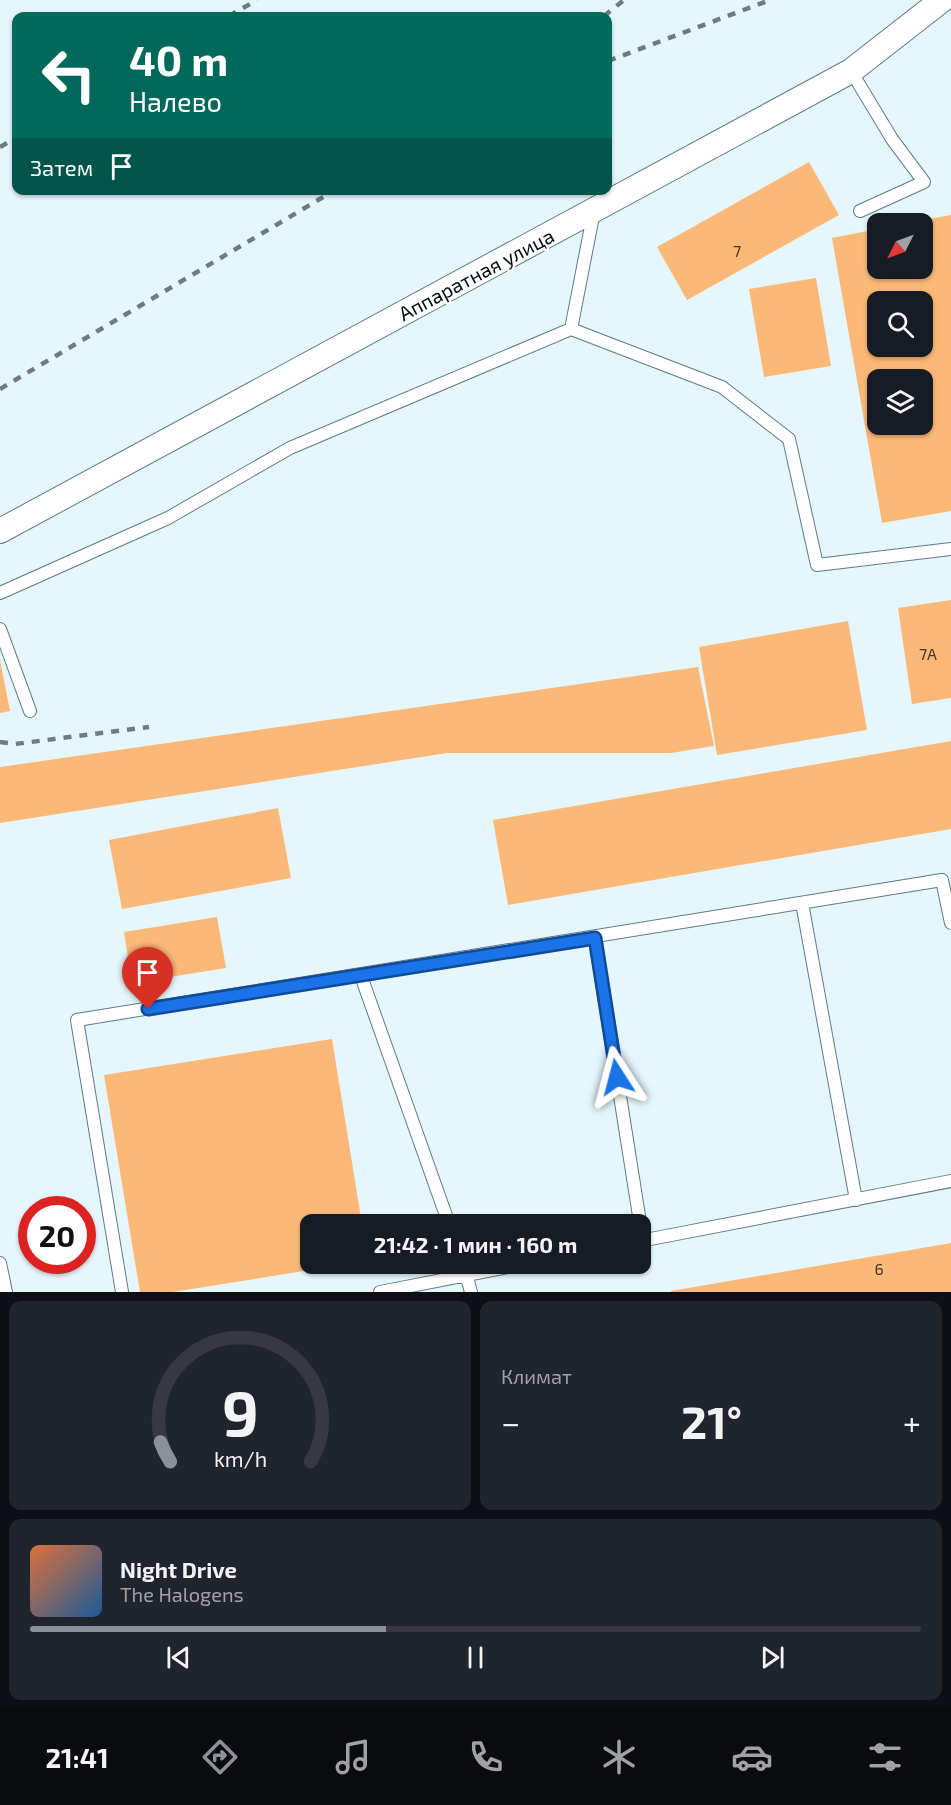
<!DOCTYPE html>
<html lang="ru">
<meta charset="utf-8">
<style>
body{margin:0;font-family:"Exo 2",sans-serif;background:#20242c;color:#f1f3f6;height:100vh;display:flex;flex-direction:column;font-size:22px;white-space:nowrap}
*{box-sizing:border-box;margin:0}
p{font-size:20px;color:#9ea1a6}
.icon{flex:none;width:33px;height:33px;fill:none;stroke:currentColor;stroke-width:2;stroke-linecap:round;stroke-linejoin:round}
.map{position:relative;height:1292px;overflow:hidden}
.panel{display:flex;flex-direction:column;gap:9px;padding:9px;background:#0d0f14;flex:1}
.panel>*{flex:none}
.banner{position:absolute;left:12px;top:12px;width:600px;height:183px;border-radius:12px;box-shadow:0 2px 4px #0004;background:#00695c;color:#fff;overflow:hidden}
.needle{width:39px;rotate:228deg}
.buttons{position:absolute;left:867px;top:213px;display:grid;gap:12px}
.buttons a{display:grid;place-items:center;width:66px;height:66px;border-radius:12px;background:#171b24;box-shadow:0 2px 4px #0004;font-size:30px}
.speed{position:absolute;left:18px;top:1196px;display:flex;gap:12px;font-size:30px;font-weight:700;text-align:center}
.speed>*{display:grid;place-content:center;width:78px;height:78px;border-radius:50%;background:#171b24;box-shadow:0 2px 4px #0004;line-height:1}
.speed .limit{border:9px solid #d22;background:#fff;color:#111}
.pin{position:absolute;display:grid;place-items:center;width:51px;height:51px;color:#fff;margin:-62px -26px;border-radius:50% 50% 50% 0;rotate:-45deg;box-shadow:0 0 6px #0007}
.pin .icon{rotate:45deg}
.me{position:absolute;width:66px;margin:-33px;rotate:351deg;stroke-linejoin:round;filter:drop-shadow(0 0 4px #0008)}
.turn{display:flex;align-items:center;gap:21px;height:126px;padding:0 18px;font-size:27px}
.turn .icon{width:78px;height:78px;stroke-width:2.5}
.turn b{display:block;font-size:42px;line-height:51px}
.then{display:flex;align-items:center;height:57px;padding:0 18px;background:#0003;gap:12px;font-size:22px}
.big{font-size:45px;font-weight:700;line-height:1.1}
.panel .tile{flex:1;display:flex;flex-direction:column;justify-content:center;gap:9px;min-width:0;padding:0 21px;border-radius:12px;background:#20242c}
.panel .dial{align-items:center;gap:0}
.dial svg{height:156px;overflow:visible;fill:none;stroke:#363941;stroke-width:7;stroke-linecap:round;text-anchor:middle}
.dial text{fill:#f1f3f6;stroke:none}
.song{display:flex;align-items:center;gap:18px}
.cover{width:72px;height:72px;border-radius:9px;background:linear-gradient(135deg,hsl(20 70% 55%),hsl(210 70% 35%))}
.played{height:6px;border-radius:3px;background:linear-gradient(90deg,#8c9099 40%,#363941 40%)}
.keys{display:flex;justify-content:space-around;direction:ltr}
.heat{display:flex;justify-content:space-between;align-items:center;font-size:33px;direction:ltr}
.panel .tiles{flex:1;display:grid;gap:9px;grid-template-columns:1fr 1fr}
.tile:last-child{grid-column:span 2}
.trip{position:absolute;left:300px;top:1214px;width:351px;height:60px;border-radius:12px;background:#171b24;box-shadow:0 2px 4px #0004;font-weight:700;line-height:60px;text-align:center}
.menu{display:flex;height:96px;justify-content:space-around;align-items:center;background:#090b0e;color:#9ea1a6}
.menu .icon{width:42px;height:42px}
.menu .active{color:#8c9099}
.menu b{font-size:27px;color:#f1f3f6}
.map>svg:first-child{display:block}
</style>
<div class="map">
<svg width="951" height="1292" viewBox="0 0 951 1292">
<rect width="100%" height="100%" fill="#e5f7fd"/>
<path fill="#fcb877" fill-rule="evenodd" d="M809 162 839 215 687 300 657 247Z
M951 215V511L882 523 832 238 878 229V268H922V224L912 222ZM878 302H922V346H878ZM878 380H922V424H878Z
M816 278 831 366 764 377 749 289Z
M951 600V698L912 704 898 608Z
M848 621 867 730 717 755 699 647Z
M0 660 10 711 0 713Z
M698 667 714 746 671 753H447L0 823V767Z
M951 741V829L508 905 493 820Z
M278 808 291 878 122 909 109 840Z
M217 917 226 968 132 983 124 932Z
M332 1039 362 1224H310V1263L347 1264 173 1292H140L104 1075Z
M951 1243V1292H671V1291Z"/>
<g fill="none" stroke-linecap="round" stroke-linejoin="round">
<defs>
<path id="service" d="M851 71 892 139 924 182 860 211
M571 329 722 387 789 439 817 565 951 549
M0 593 168 518 290 448 571 329 594 211
M0 629 30 711
M802 903 856 1200
M595 938 643 1241
M361 976 449 1224
M640 1241 951 1181
M0 1263 6 1292
M463 1263 471 1292
M122 1292 77 1020 942 880 951 923
M380 1292 529 1263"/>
<path id="minor" d="M0 531 851 71 942 0"/>
</defs>
<use href="#service" stroke="#5e7b83" stroke-width="14"/>
<use href="#minor" stroke="#5e7b83" stroke-width="26"/>
<use href="#service" stroke="#fff" stroke-width="12"/>
<use href="#minor" stroke="#fff" stroke-width="24"/>
<path stroke="#6e7c81" stroke-width="4.5" stroke-dasharray="8 8" stroke-linecap="butt" d="M229 16 257 0
M604 16 624 0
M608 61 770 0
M0 147 16 138
M0 389 335 190
M0 742 15 744 149 727"/>
</g>
<g fill="none" stroke-linecap="round" stroke-linejoin="round">
<defs>
<path id="route" d="M148 1009 595 938 617 1077"/>
</defs>
<use href="#route" stroke="#114b97" stroke-width="15"/>
<use href="#route" stroke="#1a73e8" stroke-width="10"/>
</g>
<g text-anchor="middle" dominant-baseline="central" stroke-width="4.5" stroke-linejoin="round" paint-order="stroke">
<g font-size="16" fill="#42382a">
<text x="737" y="250">7</text>
<text x="928" y="653">7А</text>
<text x="879" y="1268">6</text>
</g>
<g font-size="20" fill="#040e11" stroke="#fff">
<text transform="translate(476 274) rotate(-28)">Аппаратная улица</text>
</g>
</g>
</svg>
<div class="buttons">
<a><svg class="needle" viewBox="-14 -14 28 28"><path d="M0-13l5 13h-10z" fill="#e53935"/><path d="M0 13l5-13h-10z" fill="#9ea1a6"/></svg></a>
<a><svg class="icon" aria-label="search" viewBox="0 0 24 24"><circle cx="10" cy="10" r="6"/><path d="M15 15l6 6"/></svg></a>
<a><svg class="icon" aria-label="layers" viewBox="0 0 24 24"><path d="M12 4l9 5-9 5-9-5zM3 14l9 5 9-5"/></svg></a>
</div>
<div class="speed"><div class="limit">20</div></div>
<div class="pin" style="left:148px;top:1009px;background:#d93025"><svg class="icon" aria-label="arrive" viewBox="0 0 24 24"><path d="M6 21V4h12l-3 4 3 4H6"/></svg></div>
<svg class="me" style="left:617px;top:1077px" viewBox="-20 -20 40 40"><path d="M0-17L14 15 0 8-14 15z" fill="#1a73e8" stroke="#fff" stroke-width="4"/></svg>
<div class="trip">21:42 · 1 мин · 160 m</div>
<div class="banner">
<div class="turn"><svg class="icon" aria-label="left" viewBox="0 0 24 24"><path d="M17 20v-9H6M10 6l-5 5 5 5"/></svg><div><b>40 m</b>Налево</div></div>
<div class="then">Затем<svg class="icon" aria-label="arrive" viewBox="0 0 24 24"><path d="M6 21V4h12l-3 4 3 4H6"/></svg></div>
</div>
</div>
<section class="panel">
<div class="tiles">
<div class="tile dial"><svg viewBox="0 0 100 80">
<path d="M14 69A42 42 0 1 1 86 69"/>
<path d="M14 69A42 42 0 0 1 9 59" stroke="#8c9099"/>
<text x="50" y="56" font-size="32" font-weight="700">9</text>
<text x="50" y="72" font-size="11">km/h</text>
</svg></div>
<div class="tile"><p>Климат</p>
<div class="heat"><a>−</a><b class="big">21°</b><a>+</a></div>
</div>
<div class="tile">
<div class="song"><i class="cover"></i><div><b>Night Drive</b><p>The Halogens</p></div></div>
<div class="played"></div>
<div class="keys"><svg class="icon" aria-label="previous" viewBox="0 0 24 24"><path d="M18 5L8 12l10 7zM5 5v14"/></svg><svg class="icon" aria-label="pause" viewBox="0 0 24 24"><path d="M8 5v14M16 5v14"/></svg><svg class="icon" aria-label="next" viewBox="0 0 24 24"><path d="M6 5l10 7-10 7zM19 5v14"/></svg></div>
</div>
</div>
</section>
<nav class="menu">
<b>21:41</b>
<svg class="icon active" aria-label="directions" viewBox="0 0 24 24"><path d="M12 3l9 9-9 9-9-9zM9 14v-3h6M13 9l2 2-2 2"/></svg>
<svg class="icon" aria-label="music" viewBox="0 0 24 24"><path d="M9 18V5l10-2v13"/><circle cx="6" cy="18" r="3"/><circle cx="16" cy="16" r="3"/></svg>
<svg class="icon" aria-label="phone" viewBox="0 0 24 24"><path d="M5 4h4l2 5-3 2q2 4 5 5l2-3 5 2v4C11 20 4 13 5 4z"/></svg>
<svg class="icon" aria-label="climate" viewBox="0 0 24 24"><path d="M12 3v18M4 7l16 10M4 17L20 7"/></svg>
<svg class="icon" aria-label="car" viewBox="0 0 24 24"><path d="M5 17H2v-5l4-1 3-4h7l3 4 3 1v5h-3M9 17h6M6 11h13"/><circle cx="7" cy="17" r="2"/><circle cx="17" cy="17" r="2"/></svg>
<svg class="icon" aria-label="filters" viewBox="0 0 24 24"><path d="M4 7h16M4 17h16"/><circle cx="9" cy="7" r="2"/><circle cx="15" cy="17" r="2"/></svg>
</nav>
